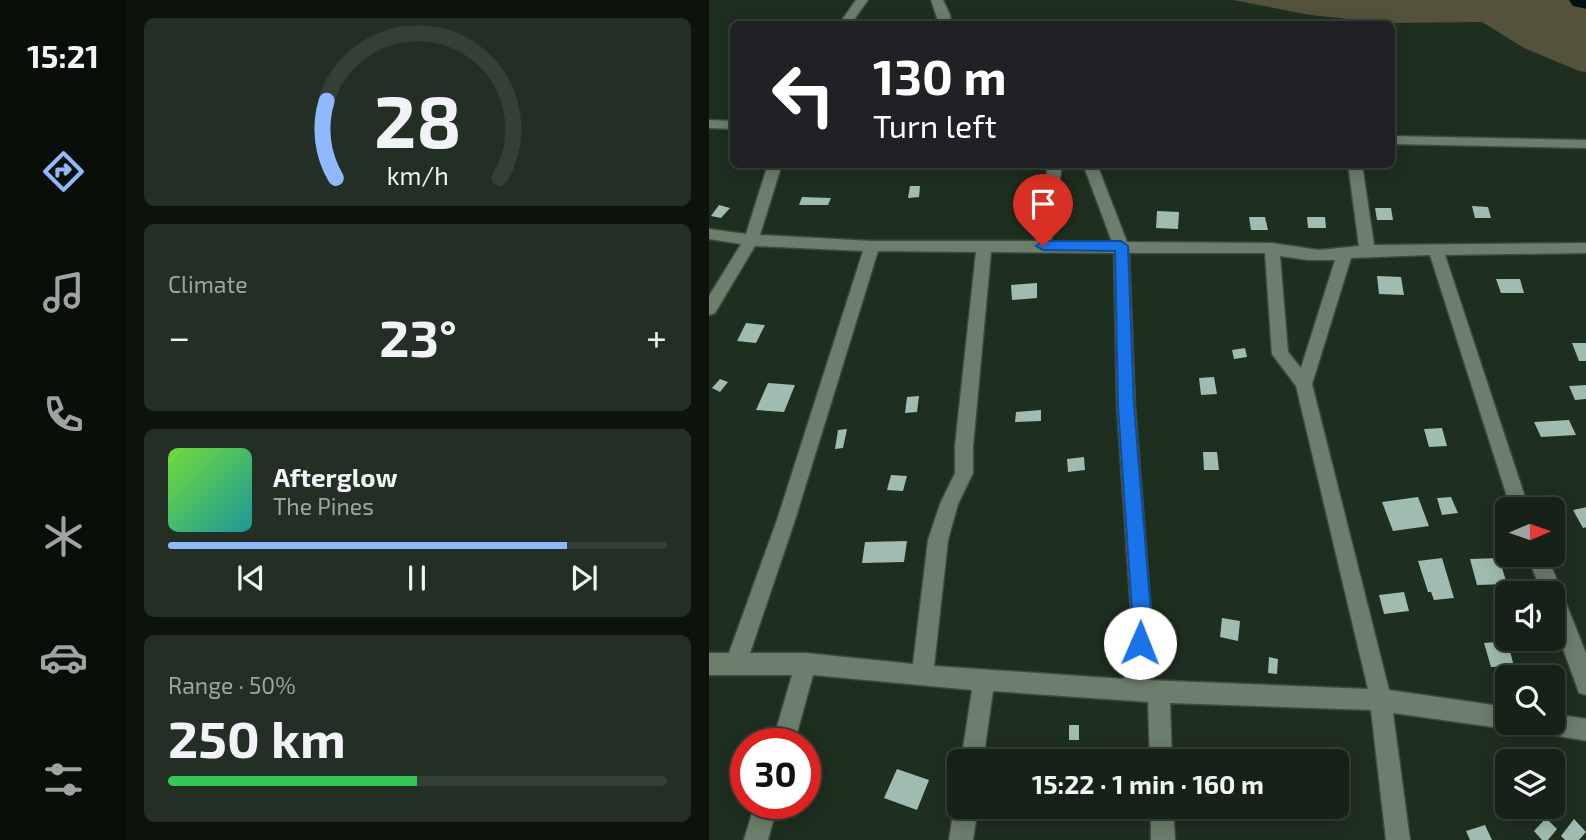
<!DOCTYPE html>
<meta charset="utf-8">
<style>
body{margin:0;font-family:"Exo 2",sans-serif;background:#232f24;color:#f1f3f6;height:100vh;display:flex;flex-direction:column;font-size:26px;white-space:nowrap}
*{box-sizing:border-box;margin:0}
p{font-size:23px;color:#9ea4a1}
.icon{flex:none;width:38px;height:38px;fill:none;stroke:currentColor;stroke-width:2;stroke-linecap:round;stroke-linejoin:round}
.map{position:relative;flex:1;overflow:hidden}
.sheet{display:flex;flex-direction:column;gap:18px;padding:18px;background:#0c130d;width:583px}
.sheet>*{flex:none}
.top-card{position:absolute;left:21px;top:21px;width:665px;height:147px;border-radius:10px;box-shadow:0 4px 18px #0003,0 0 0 2px #353f36;background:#202124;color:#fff;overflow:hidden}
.needle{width:46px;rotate:88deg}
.fabs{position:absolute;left:786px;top:497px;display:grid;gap:14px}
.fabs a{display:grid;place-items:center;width:70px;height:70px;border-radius:10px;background:#162217;box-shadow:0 4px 18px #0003,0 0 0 2px #353f36;font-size:35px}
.speed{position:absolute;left:21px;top:728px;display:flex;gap:14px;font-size:35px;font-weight:700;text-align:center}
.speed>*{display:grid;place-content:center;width:91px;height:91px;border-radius:50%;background:#162217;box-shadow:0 4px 18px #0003,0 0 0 2px #353f36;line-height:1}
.speed .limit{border:10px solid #d22;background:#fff;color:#111}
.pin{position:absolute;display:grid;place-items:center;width:60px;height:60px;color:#fff;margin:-72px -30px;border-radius:50% 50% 50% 0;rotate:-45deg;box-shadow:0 0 7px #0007}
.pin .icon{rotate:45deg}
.me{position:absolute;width:77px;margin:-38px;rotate:1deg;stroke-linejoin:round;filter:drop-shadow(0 0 5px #0008)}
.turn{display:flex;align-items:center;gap:24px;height:147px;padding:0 28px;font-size:32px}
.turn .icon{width:91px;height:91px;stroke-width:2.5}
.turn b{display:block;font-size:49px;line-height:60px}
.big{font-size:52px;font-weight:700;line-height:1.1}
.sheet .tile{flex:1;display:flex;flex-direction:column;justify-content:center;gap:10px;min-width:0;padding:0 24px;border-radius:10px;background:#232f24}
.sheet .dial{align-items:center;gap:0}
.dial svg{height:182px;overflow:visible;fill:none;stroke:#353f36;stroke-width:7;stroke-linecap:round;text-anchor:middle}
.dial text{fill:#f1f3f6;stroke:none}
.song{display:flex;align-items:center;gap:21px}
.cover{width:84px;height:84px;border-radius:10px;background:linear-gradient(135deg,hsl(100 70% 55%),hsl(180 70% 35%))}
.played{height:7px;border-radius:4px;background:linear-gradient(90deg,#8fb8fd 80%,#353f36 80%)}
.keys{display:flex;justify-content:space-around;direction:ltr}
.heat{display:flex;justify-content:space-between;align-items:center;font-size:38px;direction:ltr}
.charge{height:10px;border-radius:5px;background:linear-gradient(90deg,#34c759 50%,#353f36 0)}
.trip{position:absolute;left:238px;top:749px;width:402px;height:70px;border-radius:10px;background:#162217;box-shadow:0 4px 18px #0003,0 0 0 2px #353f36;font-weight:700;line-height:70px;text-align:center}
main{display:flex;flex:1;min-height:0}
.menu{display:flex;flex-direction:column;width:126px;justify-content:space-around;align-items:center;background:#090e09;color:#9ea4a1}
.menu .icon{width:49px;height:49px}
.menu .selected{color:#8fb8fd}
.menu b{font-size:32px;color:#f1f3f6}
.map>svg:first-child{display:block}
</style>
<main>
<nav class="menu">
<b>15:21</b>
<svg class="icon selected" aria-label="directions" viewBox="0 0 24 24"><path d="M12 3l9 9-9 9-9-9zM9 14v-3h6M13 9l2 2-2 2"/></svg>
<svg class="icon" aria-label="music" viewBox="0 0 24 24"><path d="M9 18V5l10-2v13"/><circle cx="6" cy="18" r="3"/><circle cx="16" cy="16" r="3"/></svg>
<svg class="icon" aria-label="phone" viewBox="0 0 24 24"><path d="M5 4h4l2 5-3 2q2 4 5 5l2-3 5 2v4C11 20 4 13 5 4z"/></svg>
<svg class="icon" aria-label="climate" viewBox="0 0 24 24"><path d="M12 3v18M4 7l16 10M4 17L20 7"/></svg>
<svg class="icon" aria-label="car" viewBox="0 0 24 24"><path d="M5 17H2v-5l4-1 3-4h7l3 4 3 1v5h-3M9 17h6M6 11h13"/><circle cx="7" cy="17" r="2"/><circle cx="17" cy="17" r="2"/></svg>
<svg class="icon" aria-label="filters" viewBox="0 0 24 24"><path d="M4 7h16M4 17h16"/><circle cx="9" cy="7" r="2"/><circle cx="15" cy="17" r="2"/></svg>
</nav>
<section class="sheet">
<div class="tile dial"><svg viewBox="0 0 100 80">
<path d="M14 69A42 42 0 1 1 86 69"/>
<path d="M14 69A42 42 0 0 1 10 35" stroke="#8fb8fd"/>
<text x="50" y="56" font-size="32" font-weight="700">28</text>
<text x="50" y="72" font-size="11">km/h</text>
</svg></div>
<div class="tile"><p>Climate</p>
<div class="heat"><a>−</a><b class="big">23°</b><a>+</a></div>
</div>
<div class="tile">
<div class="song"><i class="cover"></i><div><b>Afterglow</b><p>The Pines</p></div></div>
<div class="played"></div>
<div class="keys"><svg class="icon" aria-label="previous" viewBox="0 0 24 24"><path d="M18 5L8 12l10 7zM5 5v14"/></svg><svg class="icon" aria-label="pause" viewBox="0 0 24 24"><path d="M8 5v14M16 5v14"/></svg><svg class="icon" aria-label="next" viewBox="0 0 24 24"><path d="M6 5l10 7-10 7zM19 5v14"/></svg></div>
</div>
<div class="tile"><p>Range · 50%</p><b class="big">250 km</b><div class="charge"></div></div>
</section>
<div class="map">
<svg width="878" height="840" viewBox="0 0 878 840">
<rect width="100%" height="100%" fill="#1e2e1f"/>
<path fill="#55523c" d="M524 0H877V72L870 71 815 48 773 22 678 23 601 15Z"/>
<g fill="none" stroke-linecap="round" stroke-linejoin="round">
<path fill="#001212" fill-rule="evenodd" d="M860 0H878V9L864 6Z"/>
</g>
<path fill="#a0bcb0" d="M201 186H211L210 197 199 198Z
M93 197 122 198 119 205H90Z
M10 205 21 208 12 218 2 216Z
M763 206 779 207 782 218H766Z
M666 208H682L684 220H668Z
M448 211 470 212 469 229 447 228Z
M540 217H556L559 230H542Z
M598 217H616L617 228H599Z
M668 276 692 277 695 295 670 294Z
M787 279H811L815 293H792Z
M328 283V298L303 300 302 285Z
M37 323 56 325 47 343 28 341Z
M863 343H878V361H870Z
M536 348 538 357 525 359 523 350Z
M505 377 508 394 492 395 490 378Z
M11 379 19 382 11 392 3 388Z
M59 383 86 385 75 412 47 410Z
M878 385V399L866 400 860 386Z
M210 396 208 412 196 413 198 397Z
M332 410V421L306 422 307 412Z
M860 420 867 435 832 437 825 422Z
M733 428 738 446 720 447 715 429Z
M138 429 134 448 126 449 129 430Z
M494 452H508L510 470H495Z
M375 457 376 470 359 472 358 459Z
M182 475 198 476 194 491 178 490Z
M709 497 720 526 684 531 673 502Z
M742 497 749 513 733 515 728 498Z
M878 507V527L874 528 864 510Z
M198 541 195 562 153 563 156 542Z
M733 558 745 598 725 600 722 592H719L709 561Z
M790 558 798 584 768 585 761 559Z
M695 592 700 611 675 614 670 595Z
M513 618 531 621 529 641 511 637Z
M798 641 805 666 782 667 775 643Z
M560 657 569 659 568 674 559 673Z
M360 725H370V740H360Z
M414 749V761H378V750Z
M188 769 220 780 208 810 175 798Z
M837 818 848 829 839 840H833L825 831Z
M865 819 877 832 870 840H856L852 836Z
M776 825 783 840H761L757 831Z"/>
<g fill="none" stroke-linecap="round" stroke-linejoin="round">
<defs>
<path id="minor" d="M147 0H159L142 24H130Z
M222 0H234L241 15 242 24H230Z
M0 120 24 121V129L0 128Z
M682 136 878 140V148L682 144Z
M59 164H73L51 235 163 241H327L339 164H353L342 242H403L374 164H388L418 242 563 243 610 250 650 246 639 164H653L665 245 878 243V253L736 255 820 509H802L721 255 642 258 603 384 680 690 798 707V723H807L806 726 798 729 684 713 701 840H677L662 710 461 703 463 761H441L439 702 284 691 274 761H252L263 690 104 675 85 744H63L83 675H0V653H20L68 520 154 251 46 246 6 313 0 315V296L32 244 0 239V229L37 234ZM169 251 267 252 246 446V473L231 504 219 540 204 664 97 653H41L86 520ZM282 252 405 253 408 406 422 613 415 679 225 666 239 540 249 504 264 473V446ZM420 253H556L563 354 587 386 659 689 437 680 442 613 426 406ZM571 256 599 260H626L592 368 579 352Z
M818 555H838L878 656V695L870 693 844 621V593H833Z
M844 714 878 719V741L820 731 817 723H844Z
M250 798V807H269L264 840H240L245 807Z
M46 803H69L59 840H35Z
M442 807H464L466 840H442Z"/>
</defs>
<use href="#minor" stroke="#3d4a3d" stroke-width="3"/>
<use href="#minor" fill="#6c7e6c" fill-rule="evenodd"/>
</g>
<path fill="#1a73e8" stroke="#114b97" stroke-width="2" d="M334 241H412L419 246 425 406 442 612 441 643 438 649 431 652 425 649 422 643 423 612 409 406 406 251 334 250 327 246Z"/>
</svg>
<div class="fabs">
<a><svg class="needle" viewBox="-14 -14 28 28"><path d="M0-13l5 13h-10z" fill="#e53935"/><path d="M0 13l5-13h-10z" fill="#9ea4a1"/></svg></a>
<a><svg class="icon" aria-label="sound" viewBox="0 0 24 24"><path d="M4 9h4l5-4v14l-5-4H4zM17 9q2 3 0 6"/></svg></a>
<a><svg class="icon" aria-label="search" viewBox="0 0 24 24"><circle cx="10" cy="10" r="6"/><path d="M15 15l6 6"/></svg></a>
<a><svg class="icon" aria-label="layers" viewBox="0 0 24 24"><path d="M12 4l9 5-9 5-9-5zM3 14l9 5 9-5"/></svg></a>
</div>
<div class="speed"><div class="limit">30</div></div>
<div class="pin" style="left:334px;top:246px;background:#d93025"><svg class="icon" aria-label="arrive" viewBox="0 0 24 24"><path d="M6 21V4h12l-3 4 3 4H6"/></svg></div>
<svg class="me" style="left:431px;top:643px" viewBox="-20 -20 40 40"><circle r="19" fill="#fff"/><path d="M0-13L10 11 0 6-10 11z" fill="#1a73e8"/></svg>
<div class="trip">15:22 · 1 min · 160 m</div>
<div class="top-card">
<div class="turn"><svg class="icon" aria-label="left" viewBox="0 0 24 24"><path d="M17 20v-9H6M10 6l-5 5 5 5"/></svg><div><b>130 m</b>Turn left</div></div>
</div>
</div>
</main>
